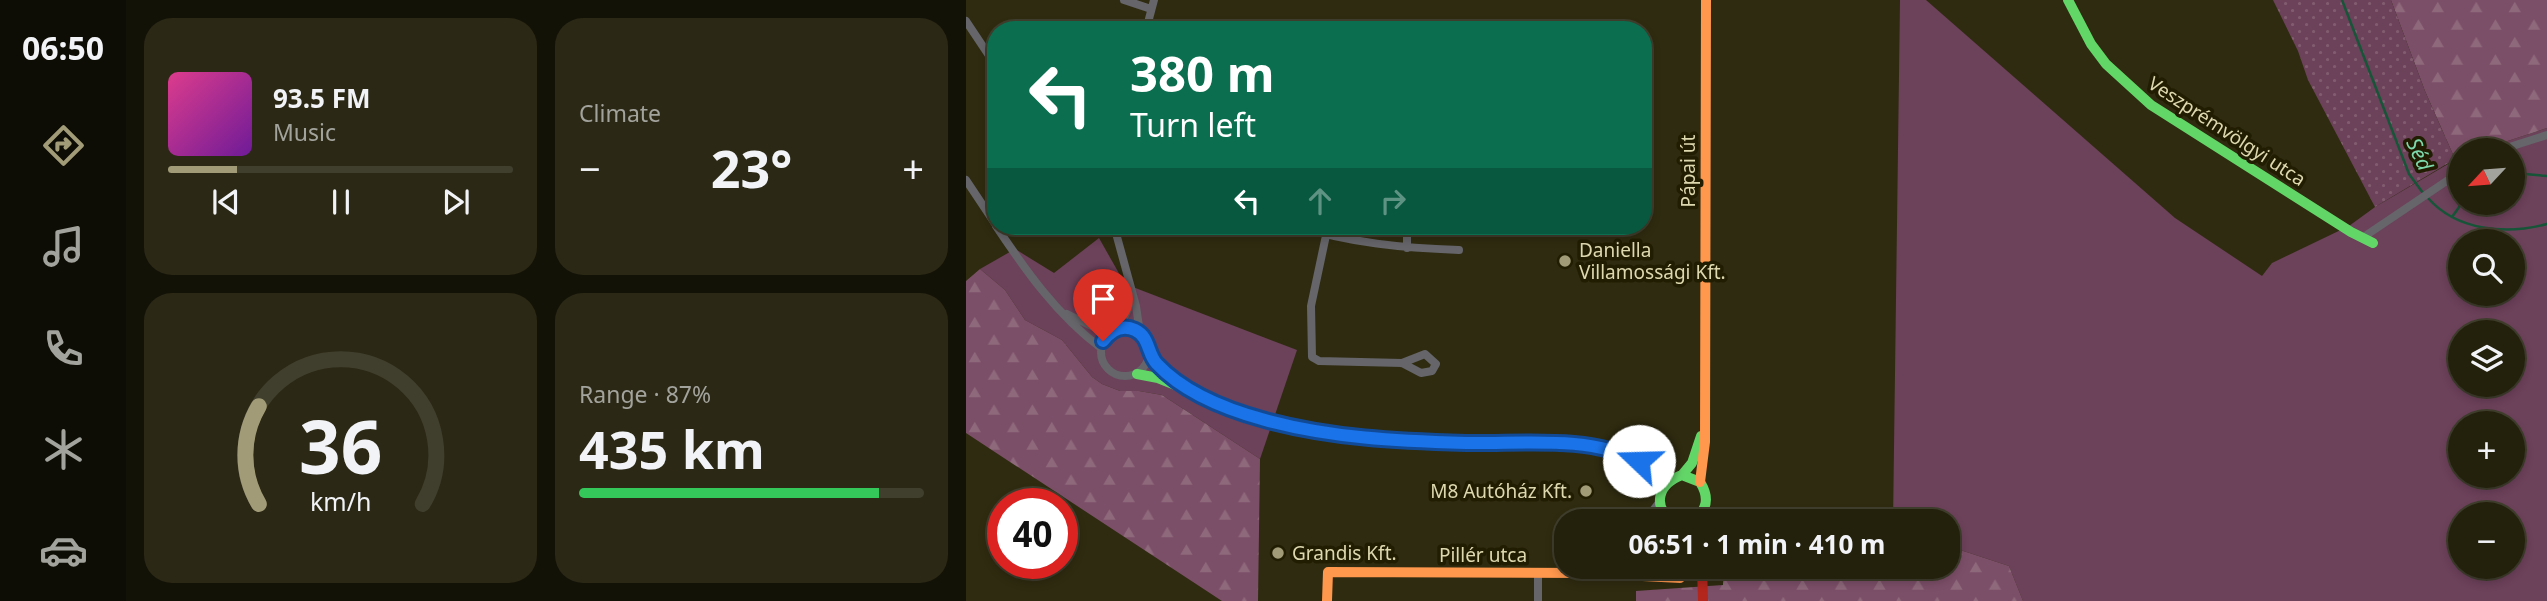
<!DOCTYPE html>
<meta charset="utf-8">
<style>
body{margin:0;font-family:"Noto Sans",sans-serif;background:#2b2815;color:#f1f3f6;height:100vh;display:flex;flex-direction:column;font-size:26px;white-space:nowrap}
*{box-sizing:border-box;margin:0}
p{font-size:23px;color:#a3a39d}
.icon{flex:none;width:38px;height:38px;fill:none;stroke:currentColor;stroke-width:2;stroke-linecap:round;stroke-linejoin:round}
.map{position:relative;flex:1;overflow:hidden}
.sheet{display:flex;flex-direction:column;gap:18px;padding:18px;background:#131207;width:840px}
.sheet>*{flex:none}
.guide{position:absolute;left:21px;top:21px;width:665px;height:214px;border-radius:28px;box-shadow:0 4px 10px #0003,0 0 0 2px #403e2d;background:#0b6e4f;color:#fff;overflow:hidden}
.needle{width:46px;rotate:244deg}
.buttons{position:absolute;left:1482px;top:138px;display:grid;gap:14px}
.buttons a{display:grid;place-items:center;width:77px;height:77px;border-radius:50%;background:#23200c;box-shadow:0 4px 10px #0003,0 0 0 2px #403e2d;font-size:35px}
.speed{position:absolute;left:21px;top:488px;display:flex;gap:14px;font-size:35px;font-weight:700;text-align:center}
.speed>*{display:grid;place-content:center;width:91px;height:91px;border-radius:50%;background:#23200c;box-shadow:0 4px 10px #0003,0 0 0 2px #403e2d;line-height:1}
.speed .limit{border:10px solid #d22;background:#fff;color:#111}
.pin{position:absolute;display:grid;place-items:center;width:60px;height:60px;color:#fff;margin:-72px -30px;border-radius:50% 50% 50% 0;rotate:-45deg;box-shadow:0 0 7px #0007}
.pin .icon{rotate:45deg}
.me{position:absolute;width:77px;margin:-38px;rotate:291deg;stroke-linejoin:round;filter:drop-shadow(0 0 5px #0008)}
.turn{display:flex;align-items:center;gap:24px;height:147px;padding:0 28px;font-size:32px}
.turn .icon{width:91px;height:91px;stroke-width:2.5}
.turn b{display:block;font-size:49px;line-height:60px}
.lanes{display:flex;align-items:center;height:66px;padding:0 28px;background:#0003;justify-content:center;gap:35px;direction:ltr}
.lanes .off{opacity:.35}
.big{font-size:52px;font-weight:700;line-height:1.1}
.sheet .card{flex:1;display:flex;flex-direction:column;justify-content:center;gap:10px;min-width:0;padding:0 24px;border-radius:28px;background:#2b2815}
.sheet .dial{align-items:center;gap:0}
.dial svg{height:182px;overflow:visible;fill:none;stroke:#403e2d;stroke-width:7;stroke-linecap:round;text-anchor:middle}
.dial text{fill:#f1f3f6;stroke:none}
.song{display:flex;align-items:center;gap:21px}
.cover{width:84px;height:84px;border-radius:10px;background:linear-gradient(135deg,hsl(330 70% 55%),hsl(280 70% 35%))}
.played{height:7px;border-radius:4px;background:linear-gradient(90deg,#a19b77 20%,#403e2d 20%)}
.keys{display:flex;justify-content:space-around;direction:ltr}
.heat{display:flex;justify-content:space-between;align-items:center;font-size:38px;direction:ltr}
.charge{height:10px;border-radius:5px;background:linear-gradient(90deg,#34c759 87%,#403e2d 0)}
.sheet .tiles{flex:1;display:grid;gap:18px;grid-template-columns:repeat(2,1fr)}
.trip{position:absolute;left:588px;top:509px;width:406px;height:70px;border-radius:28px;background:#23200c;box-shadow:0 4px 10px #0003,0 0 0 2px #403e2d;font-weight:700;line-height:70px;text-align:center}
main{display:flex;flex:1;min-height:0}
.dock{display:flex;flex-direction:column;width:126px;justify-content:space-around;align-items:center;background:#0e0d05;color:#a3a39d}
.dock .icon{width:49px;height:49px}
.dock .selected{color:#a19b77}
.dock b{font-size:32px;color:#f1f3f6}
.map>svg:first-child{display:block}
</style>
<main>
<nav class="dock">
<b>06:50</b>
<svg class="icon selected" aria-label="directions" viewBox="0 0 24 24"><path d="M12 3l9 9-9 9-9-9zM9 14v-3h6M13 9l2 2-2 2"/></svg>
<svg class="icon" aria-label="music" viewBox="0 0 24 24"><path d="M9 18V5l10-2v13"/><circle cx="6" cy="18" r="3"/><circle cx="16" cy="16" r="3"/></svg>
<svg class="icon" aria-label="phone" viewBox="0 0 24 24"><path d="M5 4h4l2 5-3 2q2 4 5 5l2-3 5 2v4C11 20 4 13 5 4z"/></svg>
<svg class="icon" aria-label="climate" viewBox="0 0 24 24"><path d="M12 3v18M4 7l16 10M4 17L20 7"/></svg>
<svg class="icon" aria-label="car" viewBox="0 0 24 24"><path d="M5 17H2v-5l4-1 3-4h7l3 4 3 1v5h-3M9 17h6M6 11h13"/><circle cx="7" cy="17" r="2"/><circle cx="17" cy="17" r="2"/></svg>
</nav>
<section class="sheet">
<div class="tiles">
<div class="card">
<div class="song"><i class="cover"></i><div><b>93.5 FM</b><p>Music</p></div></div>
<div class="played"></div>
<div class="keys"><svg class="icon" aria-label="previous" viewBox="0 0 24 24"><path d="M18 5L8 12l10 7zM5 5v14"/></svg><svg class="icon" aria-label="pause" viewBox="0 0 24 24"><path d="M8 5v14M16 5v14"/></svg><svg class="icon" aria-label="next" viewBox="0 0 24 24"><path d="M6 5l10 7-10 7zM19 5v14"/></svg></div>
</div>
<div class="card"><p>Climate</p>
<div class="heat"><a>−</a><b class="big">23°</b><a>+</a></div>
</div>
<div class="card dial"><svg viewBox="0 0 100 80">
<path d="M14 69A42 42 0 1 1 86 69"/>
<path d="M14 69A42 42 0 0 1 14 26" stroke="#a19b77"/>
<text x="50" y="56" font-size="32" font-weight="700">36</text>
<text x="50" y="72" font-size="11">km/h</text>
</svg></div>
<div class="card"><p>Range · 87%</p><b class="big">435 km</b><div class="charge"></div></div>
</div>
</section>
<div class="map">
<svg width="1581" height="601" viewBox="0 0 1581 601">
<defs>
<pattern id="forest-firs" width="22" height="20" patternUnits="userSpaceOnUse" patternTransform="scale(1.75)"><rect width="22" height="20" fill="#7c4f68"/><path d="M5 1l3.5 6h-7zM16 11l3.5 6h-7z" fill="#8e687b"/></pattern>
<pattern id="park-dots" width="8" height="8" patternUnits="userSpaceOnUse" patternTransform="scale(1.75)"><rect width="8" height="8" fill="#6c415a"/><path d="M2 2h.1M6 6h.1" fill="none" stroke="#815c6f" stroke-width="1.8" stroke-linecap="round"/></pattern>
</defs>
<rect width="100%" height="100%" fill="#2f2b10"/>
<path fill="#6c415a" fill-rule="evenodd" d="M934 0H960L1209 218 1296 276 1306 263 1383 226 1409 207 1494 157V203H1547V150H1514L1581 128V601H1057L1043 566 982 546V522H927ZM1494 242H1547V294H1494ZM1494 332H1547V385H1494ZM1494 424H1547V476H1494ZM1494 514H1547V567H1494Z
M133 238 159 284 331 350 294 459 196 395 173 391H154L136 384 126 377 96 340 59 320 39 290 14 269 49 249 88 273Z"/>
<path fill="url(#forest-firs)" d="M1425 0H1581V128L1514 150H1494V157L1489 159 1459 91Z
M14 269 39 290 59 320 96 340 126 377 136 384 154 391H173L196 395 294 459 292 601H256L0 433V281Z
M982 546 1043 566 1057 601H670V591L757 585V567H982Z"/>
<path fill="url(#park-dots)" d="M1307 0H1425L1459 91 1489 159 1409 207 1342 80 1332 51Z"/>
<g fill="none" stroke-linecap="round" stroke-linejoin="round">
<path stroke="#165538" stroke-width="2.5" d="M1376 0 1443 174 1457 193
M1547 173 1581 176
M1462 198C1491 231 1540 235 1581 224
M1486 217 1496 203"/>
<path stroke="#65656a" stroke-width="8" d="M158 0 185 9
M0 21 30 66
M180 30 188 0
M1534 150 1581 135
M0 180 30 225
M30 226C60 271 91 315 135 348
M148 226 170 306 174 333
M331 226C383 243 438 248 493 250
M362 226 345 306 346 357 353 361 436 363 455 373 466 371 470 364 459 354 436 363
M441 226V248
M1396 238 1494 172
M101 314 142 334
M135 352a24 24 0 1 1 48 0a24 24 0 1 1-48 0Z
M153 328 162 309 161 286
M183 355 193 366 218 385
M669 461 694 491
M678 522 692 504
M572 573V601
M638 573 652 567"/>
<path stroke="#63d668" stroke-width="10" d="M1102 0 1125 44 1140 64 1185 105 1385 232 1407 243
M171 374 192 378 287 416 357 433 401 439 625 444 666 457 706 478
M716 475 726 463 735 436
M706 522C686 505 692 484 716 475L734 482C744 498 741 511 726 522"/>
<path stroke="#ff974d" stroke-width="10" d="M734 482 739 442 740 0
M361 601 362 572 621 573 714 578"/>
<path stroke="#b3261e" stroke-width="10" d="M736 567 737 601"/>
</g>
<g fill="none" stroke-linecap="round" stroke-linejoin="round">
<defs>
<path id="route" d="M137 341C145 330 156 324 169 330 184 337 181 354 191 364 218 393 262 410 299 420 365 438 432 441 500 443 556 444 622 435 673 461"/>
</defs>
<use href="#route" stroke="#114b97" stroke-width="18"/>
<use href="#route" stroke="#1a73e8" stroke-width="12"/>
</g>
<g fill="#a19b77" stroke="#211d02" stroke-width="2.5">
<circle cx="599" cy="261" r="7"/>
<circle cx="620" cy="491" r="7"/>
<circle cx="312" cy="553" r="7"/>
</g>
<g text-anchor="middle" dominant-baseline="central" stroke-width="7" stroke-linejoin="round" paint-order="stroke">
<g font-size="19" fill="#ded8af" stroke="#211d02">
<text transform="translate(1261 131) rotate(33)">Veszprémvölgyi utca</text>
<text transform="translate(722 171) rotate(-90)">Pápai út</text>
<text x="517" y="555">Pillér utca</text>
</g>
<g font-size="19" fill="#ded8af" stroke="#211d02" text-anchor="start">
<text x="613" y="250">Daniella<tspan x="613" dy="22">Villamossági Kft.</tspan></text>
<text x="606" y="491" text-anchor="end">M8 Autóház Kft.</text>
<text x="326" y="553">Grandis Kft.</text>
</g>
<g font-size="21" font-style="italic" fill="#7cd9ab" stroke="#211d02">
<text transform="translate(1454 154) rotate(65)">Séd</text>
</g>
</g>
</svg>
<div class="buttons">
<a><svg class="needle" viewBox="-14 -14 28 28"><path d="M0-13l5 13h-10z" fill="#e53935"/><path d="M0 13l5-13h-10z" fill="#a3a39d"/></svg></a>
<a><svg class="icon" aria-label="search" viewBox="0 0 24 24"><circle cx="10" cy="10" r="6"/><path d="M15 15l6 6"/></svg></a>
<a><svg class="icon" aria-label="layers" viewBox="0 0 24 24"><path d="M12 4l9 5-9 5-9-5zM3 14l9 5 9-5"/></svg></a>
<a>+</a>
<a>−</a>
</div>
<div class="speed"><div class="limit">40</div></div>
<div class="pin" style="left:137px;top:341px;background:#d93025"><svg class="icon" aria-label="arrive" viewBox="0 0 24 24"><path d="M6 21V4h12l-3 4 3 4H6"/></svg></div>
<svg class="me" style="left:673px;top:461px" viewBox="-20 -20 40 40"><circle r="19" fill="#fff"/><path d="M0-13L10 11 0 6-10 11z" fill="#1a73e8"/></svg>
<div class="trip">06:51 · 1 min · 410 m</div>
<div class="guide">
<div class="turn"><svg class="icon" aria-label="left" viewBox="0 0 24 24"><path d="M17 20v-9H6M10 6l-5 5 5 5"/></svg><div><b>380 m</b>Turn left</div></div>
<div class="lanes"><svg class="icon" aria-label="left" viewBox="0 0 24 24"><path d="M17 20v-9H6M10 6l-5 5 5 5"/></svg><svg class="icon off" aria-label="ahead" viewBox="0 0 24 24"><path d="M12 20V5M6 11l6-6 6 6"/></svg><svg class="icon off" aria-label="right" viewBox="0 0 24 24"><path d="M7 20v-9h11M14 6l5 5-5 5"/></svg></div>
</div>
</div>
</main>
